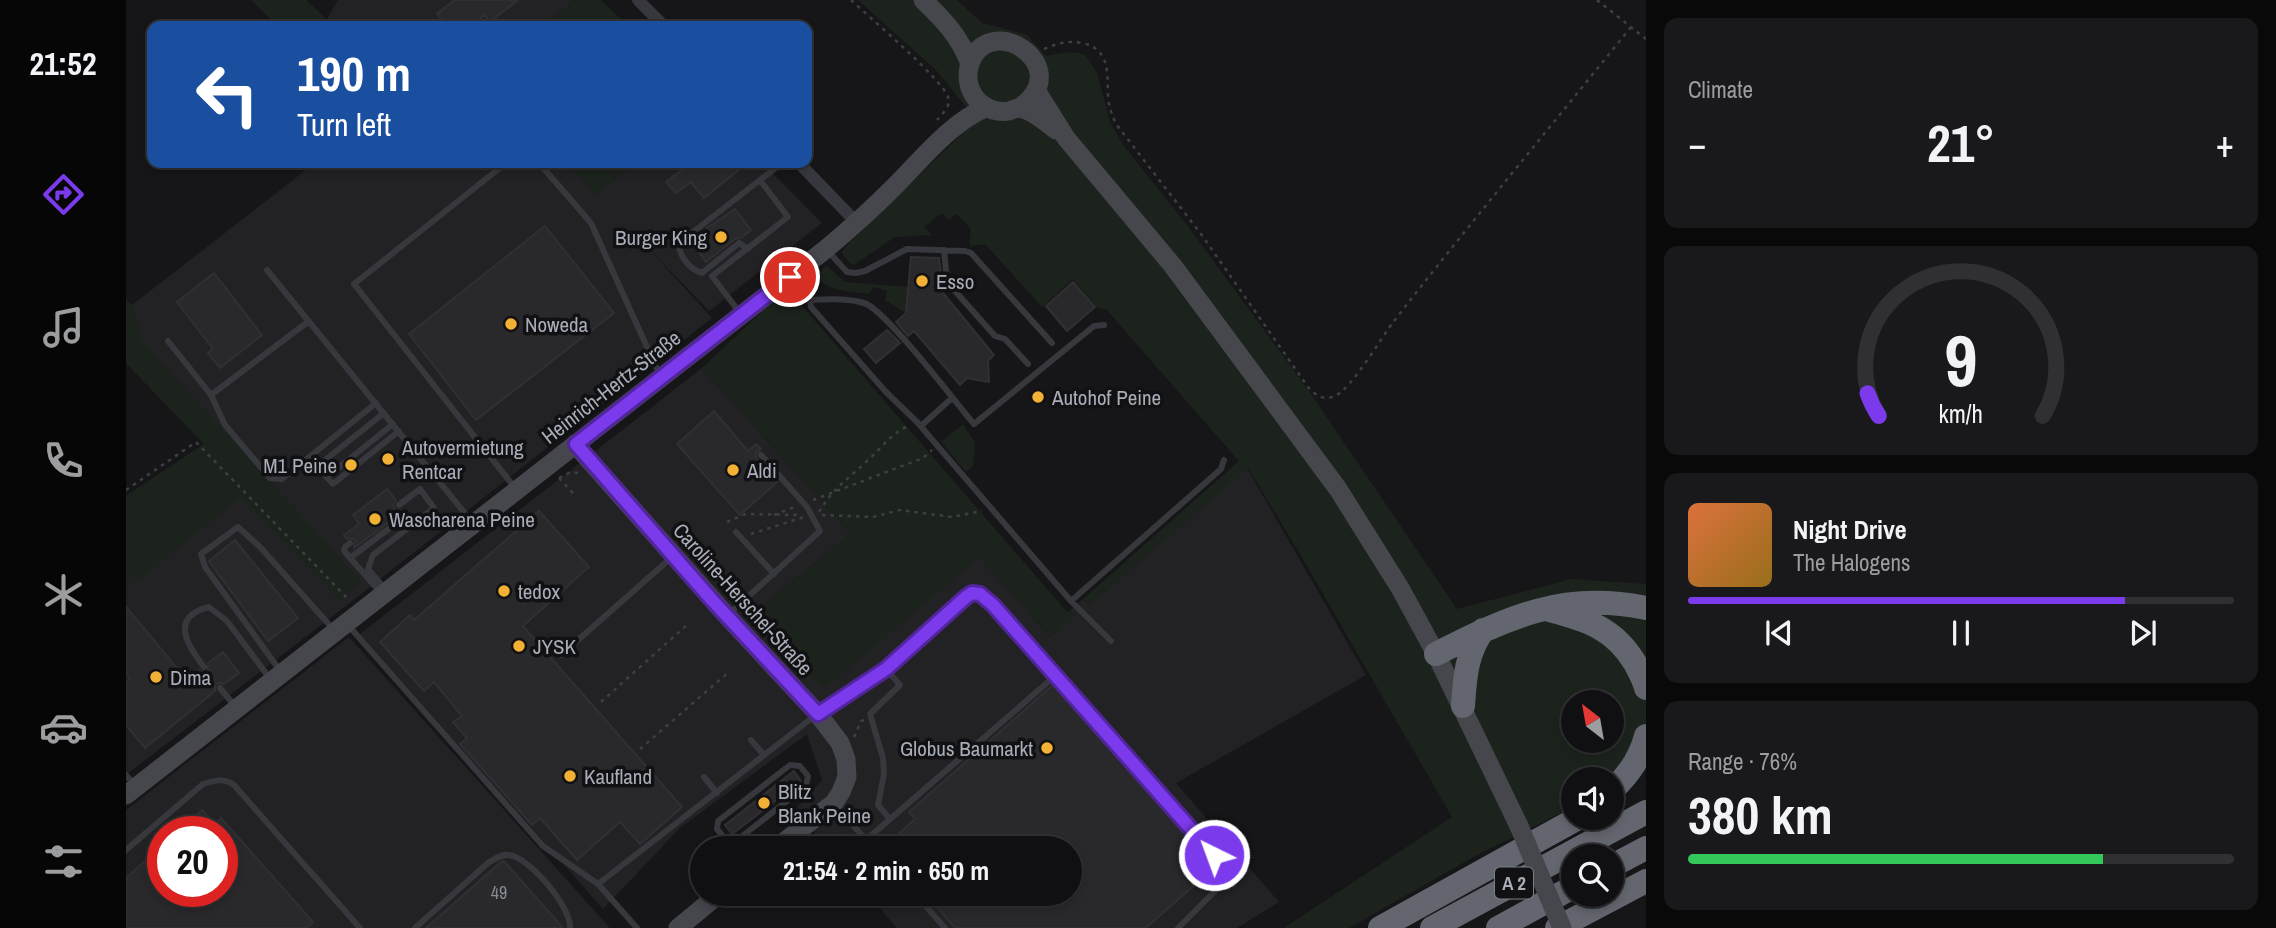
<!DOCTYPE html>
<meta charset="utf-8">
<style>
body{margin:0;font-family:"Archivo Narrow",sans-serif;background:#19191b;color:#f1f3f6;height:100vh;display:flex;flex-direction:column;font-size:26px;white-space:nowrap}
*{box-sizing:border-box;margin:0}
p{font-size:23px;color:#9c9d9f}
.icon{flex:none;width:38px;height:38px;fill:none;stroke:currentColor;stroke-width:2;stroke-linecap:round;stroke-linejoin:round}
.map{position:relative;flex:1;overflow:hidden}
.details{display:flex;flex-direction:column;gap:18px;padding:18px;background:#09090a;width:630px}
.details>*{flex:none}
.guide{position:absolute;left:21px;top:21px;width:665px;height:147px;border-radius:14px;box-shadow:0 4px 10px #0003,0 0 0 2px #303032;background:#1a4fa0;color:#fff;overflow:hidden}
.needle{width:46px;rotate:329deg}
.tools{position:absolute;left:1435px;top:690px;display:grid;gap:14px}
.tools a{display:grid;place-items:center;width:63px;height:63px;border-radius:50%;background:#101012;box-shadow:0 4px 10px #0003,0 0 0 2px #303032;font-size:35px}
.speed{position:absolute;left:21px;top:816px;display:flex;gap:14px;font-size:35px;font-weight:700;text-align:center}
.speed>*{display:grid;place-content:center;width:91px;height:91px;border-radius:50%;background:#101012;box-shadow:0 4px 10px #0003,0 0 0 2px #303032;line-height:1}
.speed .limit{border:10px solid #d22;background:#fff;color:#111}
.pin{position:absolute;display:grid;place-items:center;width:60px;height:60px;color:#fff;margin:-30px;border:4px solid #fff;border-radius:50%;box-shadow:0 2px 7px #0007}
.me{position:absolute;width:77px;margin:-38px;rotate:318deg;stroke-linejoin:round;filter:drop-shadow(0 0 5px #0008)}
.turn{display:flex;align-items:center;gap:24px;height:147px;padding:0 35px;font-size:32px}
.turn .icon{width:91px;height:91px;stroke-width:2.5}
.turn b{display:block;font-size:49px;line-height:60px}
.big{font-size:52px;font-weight:700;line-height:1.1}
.details .widget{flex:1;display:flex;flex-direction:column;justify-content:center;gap:10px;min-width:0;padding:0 24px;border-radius:14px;background:#19191b}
.details .dial{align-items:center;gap:0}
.dial svg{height:182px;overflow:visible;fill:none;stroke:#303032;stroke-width:7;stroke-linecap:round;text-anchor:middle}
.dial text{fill:#f1f3f6;stroke:none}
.song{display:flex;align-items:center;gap:21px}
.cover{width:84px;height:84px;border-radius:10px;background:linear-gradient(135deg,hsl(20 70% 55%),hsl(40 70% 35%))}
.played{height:7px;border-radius:4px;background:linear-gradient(90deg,#7c3aed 80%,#303032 80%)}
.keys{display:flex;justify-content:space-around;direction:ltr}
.heat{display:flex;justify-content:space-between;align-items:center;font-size:38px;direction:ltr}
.charge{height:10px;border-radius:5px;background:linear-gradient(90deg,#34c759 76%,#303032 0)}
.trip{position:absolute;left:564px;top:836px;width:392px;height:70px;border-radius:35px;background:#101012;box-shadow:0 4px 10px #0003,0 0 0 2px #303032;font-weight:700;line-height:70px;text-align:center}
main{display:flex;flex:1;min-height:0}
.tabs{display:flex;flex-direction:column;width:126px;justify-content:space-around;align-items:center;background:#060607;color:#9c9d9f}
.tabs .icon{width:49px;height:49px}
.tabs .selected{color:#7c3aed}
.tabs b{font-size:32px;color:#f1f3f6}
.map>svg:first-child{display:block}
</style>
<main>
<nav class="tabs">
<b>21:52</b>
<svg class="icon selected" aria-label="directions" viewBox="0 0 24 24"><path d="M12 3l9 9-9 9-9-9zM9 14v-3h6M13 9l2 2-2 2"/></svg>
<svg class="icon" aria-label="music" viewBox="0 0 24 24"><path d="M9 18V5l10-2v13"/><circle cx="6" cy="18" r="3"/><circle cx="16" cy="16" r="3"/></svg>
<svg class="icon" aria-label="phone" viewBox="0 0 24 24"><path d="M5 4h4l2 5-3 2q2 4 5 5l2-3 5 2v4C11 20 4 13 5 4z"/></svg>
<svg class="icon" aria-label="climate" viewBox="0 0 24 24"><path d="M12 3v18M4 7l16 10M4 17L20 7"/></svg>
<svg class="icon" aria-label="car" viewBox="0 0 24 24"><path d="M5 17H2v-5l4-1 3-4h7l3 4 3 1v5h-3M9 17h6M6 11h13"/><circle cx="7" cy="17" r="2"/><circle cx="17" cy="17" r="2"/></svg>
<svg class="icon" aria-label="filters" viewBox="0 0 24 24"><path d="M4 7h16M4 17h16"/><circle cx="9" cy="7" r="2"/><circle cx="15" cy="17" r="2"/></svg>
</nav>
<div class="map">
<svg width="1520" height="928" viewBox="0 0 1520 928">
<rect width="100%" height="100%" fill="#161618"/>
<path fill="#222225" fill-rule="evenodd" d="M212 0H449L417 26H208L201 19Z
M189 163H440L470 194 510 163H637L696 223 583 311 522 248 586 318 225 602 0 775V497L78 444 0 363V316L6 305Z
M576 368 725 534 622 617 854 557 924 637 948 616 941 613 957 599 963 605 1121 468 1240 675 1050 783 1153 902 1111 928H771L742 894H943V849H702L669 810 696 780 681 734 554 828 477 909 234 634Z
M223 637 484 928H0V810ZM37 831H96V891H37Z"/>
<path fill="#1c231d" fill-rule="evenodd" d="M125 0H180L208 26H152Z
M449 0H475L502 26H417Z
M732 0H831L856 23 901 35 920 56 943 52 954 53 960 56 971 73 984 122 998 146 1061 225 1185 394 1331 609 1446 579 1520 584V771L1486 788V779H1447V807L1349 856 1223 928H1158L1326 817 1171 549 1122 468 963 605 957 599 1113 461 980 309 972 308 947 279 916 307 859 244 845 246 843 243 845 229 831 214 823 220 816 213 798 227 806 235 769 237 728 265 723 262 716 253 718 248 841 129 852 122 811 71ZM1447 702H1486V740H1447Z
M440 163H510L470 194Z
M700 265 719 282 784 287 780 313 759 300 761 291 748 287 743 294C731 292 674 290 700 265Z
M661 294 677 307 941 612 944 610 949 616 924 637 854 557 698 689 622 617 725 534 576 368 646 302Z
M0 299 6 305 16 341 236 582 214 600 115 497 11 581 0 570V496L78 444 0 363Z
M837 424 849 443 847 466 840 472 815 442Z"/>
<path fill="#29292c" stroke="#303034" stroke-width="2" d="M328 0H392L364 22 359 15 345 26H321L311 14Z
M565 163H609L614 169 578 198 565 182 550 193 540 182Z
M609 209 625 230 615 238 609 239 580 262 566 243 583 230 581 228Z
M419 226 488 313 350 420 283 334Z
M785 257 813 258 817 293 868 355 862 361 863 382 841 378 834 385 788 331 782 336 770 322 780 313Z
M88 273 136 335 94 368 82 353 87 349 51 302Z
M947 282 969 307 941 331 920 306Z
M761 330 774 343 750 363 738 349Z
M588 411 622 451 630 444 635 449 630 453V458L651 482 614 515 551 444Z
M261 489 270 500 267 505 269 509 278 511 228 548 229 540 225 538 221 539 218 535 233 524 227 515Z
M413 511 463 567 397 626 556 807 514 844 494 822 451 860 414 818 406 825 334 744 341 738 327 722 336 716 308 682 298 691 254 642 284 615 288 620Z
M109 540 172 618 142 641 84 563 83 561Z
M0 607 60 679 73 670 78 673 82 671V663L97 652 113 673 98 684 91 683 89 687V691L19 748 0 725V682L4 679 0 674Z
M928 684 1090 866 1020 928H829L799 894H943V849H756L789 819 783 812Z
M668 771 675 781 606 834 599 825Z
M76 810 89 824 95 818 187 922 181 928H0V878L37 845V891H96V831H53Z
M378 861 437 928H300L375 862Z"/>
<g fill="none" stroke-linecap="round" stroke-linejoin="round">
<path stroke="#3d3f44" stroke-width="2.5" stroke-dasharray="3.5 5" stroke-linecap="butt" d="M725 0C744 18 815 78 822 97 826 105 816 114 811 120
M1471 0 1520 39
M918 49C930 44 942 40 956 43 985 49 981 74 982 97 983 107 986 115 990 124L1075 234 1182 387C1189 395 1197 401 1209 396 1226 388 1255 338 1268 321 1345 222 1426 125 1505 27
M433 478 445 472 453 473
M433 478 446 492 448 498
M0 490 70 442 223 600
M687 500 797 458 806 450
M693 512C707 488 721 480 741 461 757 447 763 435 782 426
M648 515 668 507
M696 515 747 517 774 510 826 517 856 511
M601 522 620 514 676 515
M625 534 678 517
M558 546 569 536
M475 702 562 624
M728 737 735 721 738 720
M514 749 604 671"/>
<path stroke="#37383d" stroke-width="6" d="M380 163 228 284 389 488
M413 163 465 223 530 367 536 374
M622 249 613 243 576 273C563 269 553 256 553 243L634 180
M701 250 721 272 730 273 739 271 781 249 839 251 845 253 926 343
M818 250 821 282 869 336 879 339 902 364
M141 270 346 522
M665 278 684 300 685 307 760 392 791 422 945 601 985 641
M684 300C701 299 721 298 738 303 759 309 829 402 848 424L968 326 978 325
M614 313 586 276 662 217 634 180 656 163
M42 341 85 395 183 321
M85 395 99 425 144 478 156 479 250 403
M258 413 199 460 194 465 195 471 207 484 273 431
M795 426 826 398
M201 477 267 424
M610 532 648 574
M224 543 219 547 218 551 254 592
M224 558 277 518
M260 590 242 569 247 555 308 508 294 489 273 505
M945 601 1095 469 1098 460
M602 615 694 531 681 507 635 455
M221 624 417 846 472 884 511 928
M435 655 546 557
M78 667C60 644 44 617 83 607L101 621 145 680
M760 669 774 685 744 714 757 758 758 774 752 805 764 819
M155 672 79 567 75 554 112 527 135 548 207 629
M94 688 108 705
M625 740 638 755
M0 775 9 786
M578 777 591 793
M710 806 748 849
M740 840 929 676
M605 845 680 786 682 776 674 766 664 765 592 821 591 829 608 849
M0 850 77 784C90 780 97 778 108 785L234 928
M472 884 682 721 760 669 827 608 846 593 854 594 867 605 1105 875 1052 928
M789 894 819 928
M289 928 362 863C368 859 375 854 382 855 403 856 446 908 444 928"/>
<path stroke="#37383d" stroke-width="12" d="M512 0 538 26
M673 163 731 223"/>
<path stroke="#45474d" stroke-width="19" d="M797 0C818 20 834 37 844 64
M910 90 940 138 1047 266 1212 489 1274 588 1310 654 1393 826
M893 108C954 67 860 6 843 67 840 80 844 93 853 102 861 109 872 113 883 111 886 110 890 108 893 108 905 109 921 123 930 130
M449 444 601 616 692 714 714 743 720 759 721 777 715 792 708 803 649 849
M0 795 700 249C724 229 747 208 769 186 797 158 824 123 861 107
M552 928 593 894"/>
<path stroke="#63666e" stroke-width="24" d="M1423 610C1461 620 1488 628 1509 663 1513 671 1518 679 1520 688
M1310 654C1383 617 1437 591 1520 608
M1337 706C1339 677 1340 654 1357 630
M1486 790C1503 775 1514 759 1520 736
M1486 866 1520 848
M1254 928 1454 817
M1306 928 1520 812
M1372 928 1447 887
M1431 928 1520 881"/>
<path stroke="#45474d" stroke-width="19" d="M1393 826 1436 928"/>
</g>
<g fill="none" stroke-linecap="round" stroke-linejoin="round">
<defs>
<path id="route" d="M664 277 450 444 586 600 692 714 760 669 840 597 846 593 854 594 867 605 1088 855"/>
</defs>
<use href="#route" stroke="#51269a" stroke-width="18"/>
<use href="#route" stroke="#7c3aed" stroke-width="12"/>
</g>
<g fill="#f2b134" stroke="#111113" stroke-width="2.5">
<circle cx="595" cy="237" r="7"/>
<circle cx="796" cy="281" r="7"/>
<circle cx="385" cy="324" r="7"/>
<circle cx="912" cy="397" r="7"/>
<circle cx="262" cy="459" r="7"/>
<circle cx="225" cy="465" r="7"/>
<circle cx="607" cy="470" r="7"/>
<circle cx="249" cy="519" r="7"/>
<circle cx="378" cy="591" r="7"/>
<circle cx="393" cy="646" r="7"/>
<circle cx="30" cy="677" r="7"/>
<circle cx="921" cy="748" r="7"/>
<circle cx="444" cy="776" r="7"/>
<circle cx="638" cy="803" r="7"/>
</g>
<g text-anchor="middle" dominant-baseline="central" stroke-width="7" stroke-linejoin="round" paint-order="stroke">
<g font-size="18" fill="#888b94">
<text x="373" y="892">49</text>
</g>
<rect fill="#111113" stroke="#7b7e86" stroke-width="2" x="1369" y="867.5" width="38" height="31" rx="5"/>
<g font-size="19" font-weight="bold" fill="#a8adb8">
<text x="1388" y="883">A 2</text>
</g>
<g font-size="21" fill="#a8adb8" stroke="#111113" text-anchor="start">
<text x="581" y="237" text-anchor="end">Burger King</text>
<text x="810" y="281">Esso</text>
<text x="399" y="324">Noweda</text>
<text x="926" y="397">Autohof Peine</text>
<text x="276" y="447">Autovermietung<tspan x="276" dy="24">Rentcar</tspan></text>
<text x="211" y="465" text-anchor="end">M1 Peine</text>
<text x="621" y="470">Aldi</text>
<text x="263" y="519">Wascharena Peine</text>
<text x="392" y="591">tedox</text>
<text x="407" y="646">JYSK</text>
<text x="44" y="677">Dima</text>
<text x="907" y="748" text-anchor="end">Globus Baumarkt</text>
<text x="458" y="776">Kaufland</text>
<text x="652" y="791">Blitz<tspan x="652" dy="24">Blank Peine</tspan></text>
</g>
<g font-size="21" fill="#a8adb8" stroke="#111113">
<text transform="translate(485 387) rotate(-38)">Heinrich-Hertz-Straße</text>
<text transform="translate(617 599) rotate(48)">Caroline-Herschel-Straße</text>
</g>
</g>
</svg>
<div class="tools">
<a><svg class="needle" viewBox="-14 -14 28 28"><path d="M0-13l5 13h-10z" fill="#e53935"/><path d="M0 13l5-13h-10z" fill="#9c9d9f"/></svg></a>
<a><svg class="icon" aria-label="sound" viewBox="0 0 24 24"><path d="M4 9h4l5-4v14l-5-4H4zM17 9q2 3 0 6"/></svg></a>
<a><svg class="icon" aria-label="search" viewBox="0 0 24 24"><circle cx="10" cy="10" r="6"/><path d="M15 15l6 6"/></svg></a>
</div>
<div class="speed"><div class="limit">20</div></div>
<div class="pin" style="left:664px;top:277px;background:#d93025"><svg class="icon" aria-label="arrive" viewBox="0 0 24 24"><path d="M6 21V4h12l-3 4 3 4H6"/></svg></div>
<svg class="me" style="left:1088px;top:855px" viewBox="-20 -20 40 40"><circle r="17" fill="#7c3aed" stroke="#fff" stroke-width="3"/><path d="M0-11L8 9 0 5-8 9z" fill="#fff"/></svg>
<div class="trip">21:54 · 2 min · 650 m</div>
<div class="guide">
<div class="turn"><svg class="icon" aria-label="left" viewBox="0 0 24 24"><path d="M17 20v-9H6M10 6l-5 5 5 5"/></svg><div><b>190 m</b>Turn left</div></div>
</div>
</div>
<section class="details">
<div class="widget"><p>Climate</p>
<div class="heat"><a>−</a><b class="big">21°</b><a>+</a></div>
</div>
<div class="widget dial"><svg viewBox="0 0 100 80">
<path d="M14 69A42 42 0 1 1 86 69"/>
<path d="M14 69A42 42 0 0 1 9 59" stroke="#7c3aed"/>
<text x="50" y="56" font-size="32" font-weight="700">9</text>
<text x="50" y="72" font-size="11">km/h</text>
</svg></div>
<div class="widget">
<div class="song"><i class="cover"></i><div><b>Night Drive</b><p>The Halogens</p></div></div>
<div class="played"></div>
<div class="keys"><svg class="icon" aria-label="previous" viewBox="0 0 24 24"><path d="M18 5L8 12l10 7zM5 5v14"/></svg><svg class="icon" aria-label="pause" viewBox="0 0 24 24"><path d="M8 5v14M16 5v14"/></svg><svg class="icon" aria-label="next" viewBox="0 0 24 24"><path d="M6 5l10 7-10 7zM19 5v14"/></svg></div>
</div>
<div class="widget"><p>Range · 76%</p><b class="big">380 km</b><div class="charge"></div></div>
</section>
</main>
